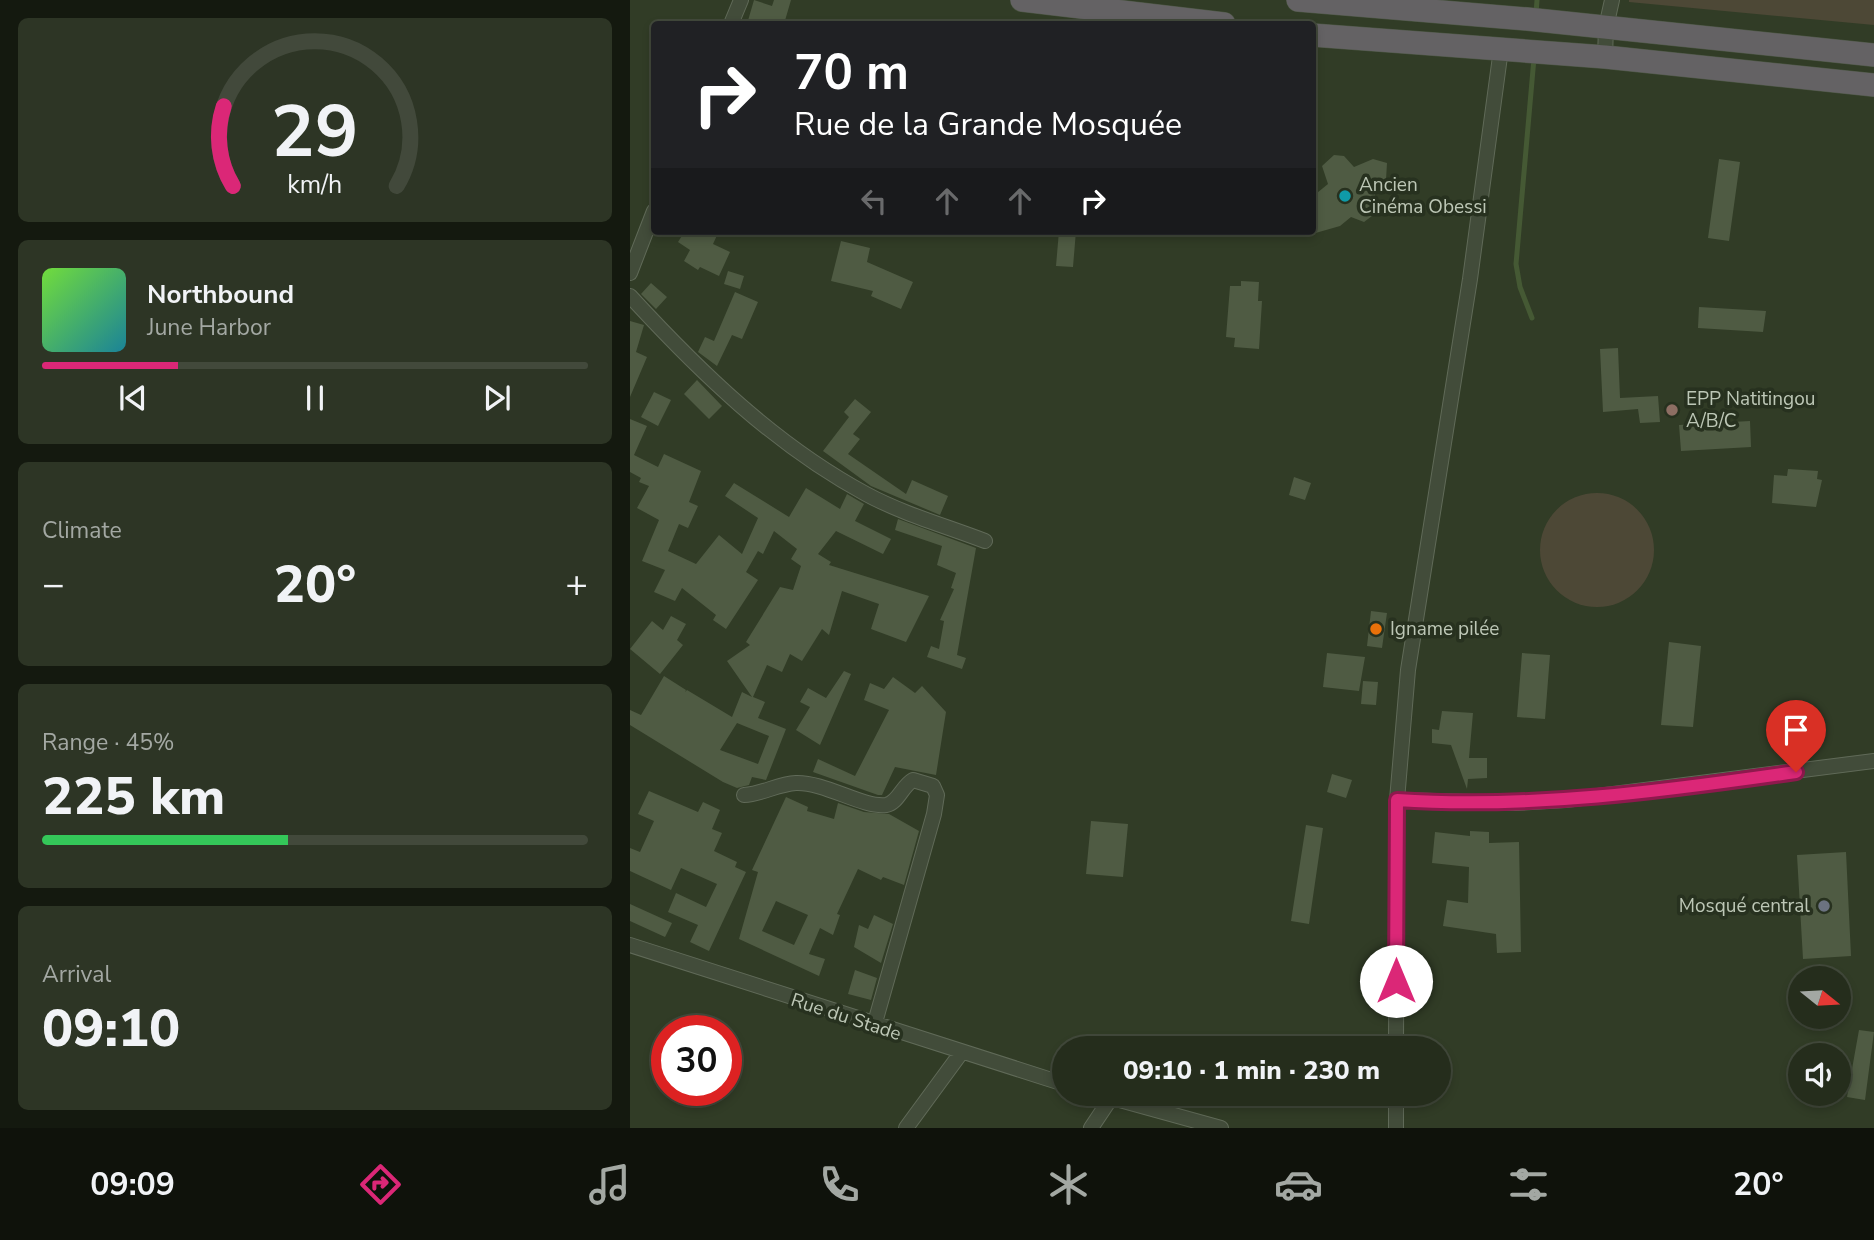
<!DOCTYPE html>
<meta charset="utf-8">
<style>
body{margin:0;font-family:"Nunito Sans",sans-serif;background:#2d3525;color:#f1f3f6;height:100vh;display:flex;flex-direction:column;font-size:26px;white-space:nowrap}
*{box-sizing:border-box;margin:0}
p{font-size:23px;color:#a3a8a3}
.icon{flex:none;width:38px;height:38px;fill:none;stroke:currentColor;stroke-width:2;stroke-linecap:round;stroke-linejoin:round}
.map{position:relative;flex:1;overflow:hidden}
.side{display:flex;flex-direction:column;gap:18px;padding:18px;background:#14190f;width:630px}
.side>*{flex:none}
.guide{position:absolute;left:21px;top:21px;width:665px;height:214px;border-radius:7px;box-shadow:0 4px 10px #0003,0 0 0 2px #42493b;background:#202124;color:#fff;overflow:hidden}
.needle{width:46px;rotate:108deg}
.buttons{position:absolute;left:1158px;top:966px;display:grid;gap:14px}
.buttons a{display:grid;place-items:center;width:63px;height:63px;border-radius:50%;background:#252d1c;box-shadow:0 4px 10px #0003,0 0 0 2px #42493b;font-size:35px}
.speed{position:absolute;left:21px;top:1015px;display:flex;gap:14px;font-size:35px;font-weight:700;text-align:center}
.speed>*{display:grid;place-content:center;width:91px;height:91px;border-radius:50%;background:#252d1c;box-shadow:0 4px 10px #0003,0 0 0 2px #42493b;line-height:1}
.speed .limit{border:10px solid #d22;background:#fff;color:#111}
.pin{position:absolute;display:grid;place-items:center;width:60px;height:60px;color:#fff;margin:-72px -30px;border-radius:50% 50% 50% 0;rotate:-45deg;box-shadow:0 0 7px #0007}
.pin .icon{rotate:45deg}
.me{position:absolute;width:77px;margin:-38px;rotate:0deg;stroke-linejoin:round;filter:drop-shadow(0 0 5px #0008)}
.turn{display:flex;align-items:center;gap:24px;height:147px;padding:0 28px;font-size:32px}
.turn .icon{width:91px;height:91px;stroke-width:2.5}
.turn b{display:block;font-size:49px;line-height:60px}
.lanes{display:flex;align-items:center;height:66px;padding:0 28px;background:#0003;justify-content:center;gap:35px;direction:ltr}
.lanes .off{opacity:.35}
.big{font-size:52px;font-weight:800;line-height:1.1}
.side .widget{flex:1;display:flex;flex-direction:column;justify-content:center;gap:10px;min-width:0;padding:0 24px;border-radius:10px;background:#2d3525}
.side .dial{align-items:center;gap:0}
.dial svg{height:182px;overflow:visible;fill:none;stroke:#42493b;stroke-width:7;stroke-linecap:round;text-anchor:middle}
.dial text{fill:#f1f3f6;stroke:none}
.song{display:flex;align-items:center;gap:21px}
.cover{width:84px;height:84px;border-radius:10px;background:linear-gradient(135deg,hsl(100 70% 55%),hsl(190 70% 35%))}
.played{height:7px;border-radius:4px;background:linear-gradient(90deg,#db2777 25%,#42493b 25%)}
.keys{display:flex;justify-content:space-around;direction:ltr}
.heat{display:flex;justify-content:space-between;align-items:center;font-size:38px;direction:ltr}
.charge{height:10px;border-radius:5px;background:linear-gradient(90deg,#34c759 45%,#42493b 0)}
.trip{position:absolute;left:422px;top:1036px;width:399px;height:70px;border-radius:35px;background:#252d1c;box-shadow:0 4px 10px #0003,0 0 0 2px #42493b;font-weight:800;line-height:70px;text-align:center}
.tabs{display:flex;height:112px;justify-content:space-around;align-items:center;background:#0f120b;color:#a3a8a3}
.tabs .icon{width:49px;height:49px}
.tabs .selected{color:#db2777}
.tabs b{font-size:32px;color:#f1f3f6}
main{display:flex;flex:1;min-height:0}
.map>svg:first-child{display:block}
</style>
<main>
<section class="side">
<div class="widget dial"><svg viewBox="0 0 100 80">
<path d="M14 69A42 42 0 1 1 86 69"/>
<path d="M14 69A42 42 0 0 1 10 34" stroke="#db2777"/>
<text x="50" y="56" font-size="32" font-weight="700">29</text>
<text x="50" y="72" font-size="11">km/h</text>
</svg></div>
<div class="widget">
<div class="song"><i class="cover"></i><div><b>Northbound</b><p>June Harbor</p></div></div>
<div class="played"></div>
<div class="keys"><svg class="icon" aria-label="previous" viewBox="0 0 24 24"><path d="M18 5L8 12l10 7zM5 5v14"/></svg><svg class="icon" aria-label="pause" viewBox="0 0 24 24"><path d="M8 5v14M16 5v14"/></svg><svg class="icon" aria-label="next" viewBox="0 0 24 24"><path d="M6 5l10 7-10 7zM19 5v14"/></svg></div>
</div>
<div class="widget"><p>Climate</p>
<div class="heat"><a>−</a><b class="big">20°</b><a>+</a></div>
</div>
<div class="widget"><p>Range · 45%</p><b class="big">225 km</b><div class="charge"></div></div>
<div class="widget"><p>Arrival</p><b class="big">09:10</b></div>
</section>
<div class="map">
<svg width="1244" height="1128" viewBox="0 0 1244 1128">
<rect width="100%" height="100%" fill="#313c26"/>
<path fill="#4d4836" d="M999 0H1244V25L999 2Z
M910 550a57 57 0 1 1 114 0a57 57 0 1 1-114 0Z"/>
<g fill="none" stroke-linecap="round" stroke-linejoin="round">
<path stroke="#455934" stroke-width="5" d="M906 14 907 0
M902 318 890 287 886 264 904 58"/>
</g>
<path fill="#4f5b43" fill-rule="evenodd" d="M124 0 142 6 144 0H161L154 24H117Z
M704 155 714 156 724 167 743 159 757 163 756 180 745 193 746 213 734 222 721 217 710 226 682 234V197L698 184 692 166Z
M1089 159 1110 162 1099 241 1078 238Z
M55 231H89L83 244 100 252 89 276 70 267 68 270 54 261 60 250 48 242Z
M429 231H446L443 267 426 266Z
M211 241 240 248 237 262 283 282 271 309 241 296 243 291 201 281Z
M98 271 114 276 110 289 94 284Z
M611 281 629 282 628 301H632L629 349 604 347 605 338 596 337 600 286H611Z
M21 283 37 297 26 309 11 294Z
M105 292 128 302 112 339 102 335 87 366 68 352 75 337 84 341Z
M1069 307 1136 311 1133 332 1068 328Z
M0 321 14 325 6 352 17 357 0 397Z
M988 348 990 398 1028 396 1030 422 1010 423 1008 409 973 412 970 349Z
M67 380 92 406 79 419 54 394Z
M24 392 41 400 28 426 11 417Z
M225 399 241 412 223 434 230 439 218 454 276 494 282 480 318 496 310 515 241 486 193 451 219 417 214 412Z
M0 419 17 426 4 455 28 467 34 454 71 471 59 502 68 506 58 528 49 524 38 551 66 564 89 535 112 554 128 518 95 496 104 483 159 517 176 488 210 509 217 494 234 504 225 521 261 539 253 554 206 531 188 554 201 562 199 565 299 596 276 642 241 629 249 604 212 591 199 635 192 629 172 661 160 654 152 672 137 665 123 697 135 702 128 718 156 729 136 780 122 777 119 785 107 788 93 782 0 725V710L11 715 34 676 56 690 55 692 57 690 102 717 112 692 122 697 97 661 120 645 116 642 150 587 163 590 171 566 161 559 167 549 144 531 133 554 128 551 116 572 128 580 96 629 83 620 86 615 52 588 45 601 24 592 35 570 12 561 29 520 7 508 19 486 9 482 11 478 0 472ZM107 723 139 736 128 764 90 750Z
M1120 421 1121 447 1051 451 1049 425Z
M1158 469 1188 471 1187 479 1192 480 1186 507 1142 503 1144 475 1157 476Z
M664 477 681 483 675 500 659 495Z
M268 519 346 548 327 655 336 658 332 669 297 657 301 646 309 649 314 621 310 620 324 589 321 588 326 573 307 565 312 546 265 530Z
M741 611 757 613 752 648 737 646Z
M41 616 56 624 47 640 53 645 30 674 0 649 22 621 33 630Z
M1039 642 1071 646 1063 727 1031 725Z
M697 653 735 657 729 691 693 687Z
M892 653 920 655 915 719 887 717Z
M214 671 221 674 190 745 166 730 180 707 170 702 178 688 196 698Z
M263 677 285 693 292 686 316 712 306 775 265 767 252 795H248L183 772 188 759 225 776 259 710 234 700 240 683 254 689Z
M733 681 748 682 746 705 731 704Z
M812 711 843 713 839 758H857V778L838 779 837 789 821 745 802 743V729L809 730Z
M702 774 722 780 716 798 697 792Z
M19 791 68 812 73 802 90 810 82 829 92 833 84 851 107 862 105 867 116 872 79 951 60 942 68 925 38 912 46 893 76 907 87 884 51 868 41 890 0 871V848L10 852 24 821 8 814Z
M156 797 178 807 177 811 204 819 208 803 234 812 259 814 289 831 274 885 253 877 251 880 228 869 207 914 210 915 203 935 190 928 179 954 195 959 189 976 109 939 128 872 122 870ZM146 901 178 915 164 945 132 931Z
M461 821 498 824 493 877 456 874Z
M676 825 693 828 679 924 661 921Z
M840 831 859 832V843L889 842 891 952 867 953 866 934 813 926 817 900 838 903 839 867 802 863 805 832 840 836Z
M1216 852 1221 956 1173 959 1167 855Z
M0 904 42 923 35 937 0 921Z
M244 915 263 924 251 963 224 947 229 925 238 929Z
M225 970 247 978 241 1000 218 994Z
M1229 1030 1244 1032 1235 1100 1217 1097Z"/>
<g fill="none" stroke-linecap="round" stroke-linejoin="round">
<defs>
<path id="minor" d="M101 24 111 0
M975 57 976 27 982 0
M0 273 24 211
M0 296C70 372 145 445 236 494 273 514 316 526 355 541
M114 795C132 794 148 784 166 783 195 782 233 808 256 805 268 803 272 786 283 780L303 786 307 795 304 814 244 1026
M767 800 886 803 936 800 1244 761
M0 945 434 1084
M766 1048 767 800 778 670 840 279 871 49
M468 1094 591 1128
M766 1094V1128
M276 1128 331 1053
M461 1128 481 1098"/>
<path id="trunk" d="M392 0 594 24
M668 0 897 19 1244 55
M682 35 975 57 1244 85"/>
</defs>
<use href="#minor" stroke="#606a58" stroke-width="16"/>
<use href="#trunk" stroke="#4d5745" stroke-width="24"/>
<use href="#minor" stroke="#424c3a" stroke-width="14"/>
<use href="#trunk" stroke="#646264" stroke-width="23"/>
</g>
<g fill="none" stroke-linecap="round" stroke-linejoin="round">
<defs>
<path id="route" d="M766 981 767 800C901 809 1034 791 1166 772"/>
</defs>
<use href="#route" stroke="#8e194d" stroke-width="18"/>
<use href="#route" stroke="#db2777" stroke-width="12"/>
</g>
<circle fill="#0f9aa8" stroke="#27311f" stroke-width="2.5" cx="715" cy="196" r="7"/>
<circle fill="#8d6e63" stroke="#27311f" stroke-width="2.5" cx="1042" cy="410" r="7"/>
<circle fill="#e8710a" stroke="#27311f" stroke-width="2.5" cx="746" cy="629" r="7"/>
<circle fill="#6b7280" stroke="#27311f" stroke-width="2.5" cx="1194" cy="906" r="7"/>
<g text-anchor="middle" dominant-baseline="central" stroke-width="7" stroke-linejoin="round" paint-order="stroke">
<g font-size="19" fill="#bdc7b6" stroke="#27311f" text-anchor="start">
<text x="729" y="185">Ancien<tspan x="729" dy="22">Cinéma Obessi</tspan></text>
<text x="1056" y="399">EPP Natitingou<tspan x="1056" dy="22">A/B/C</tspan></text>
<text x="760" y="629">Igname pilée</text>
<text x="1180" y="906" text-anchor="end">Mosqué central</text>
</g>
<g font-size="19" fill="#bdc7b6" stroke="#27311f">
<text transform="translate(216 1017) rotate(18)">Rue du Stade</text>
</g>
</g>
</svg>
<div class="buttons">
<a><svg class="needle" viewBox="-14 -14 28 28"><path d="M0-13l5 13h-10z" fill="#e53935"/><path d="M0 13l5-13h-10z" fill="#a3a8a3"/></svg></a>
<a><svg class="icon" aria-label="sound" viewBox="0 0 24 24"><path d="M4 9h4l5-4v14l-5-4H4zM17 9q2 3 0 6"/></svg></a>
</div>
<div class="speed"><div class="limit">30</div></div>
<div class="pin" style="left:1166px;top:772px;background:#d93025"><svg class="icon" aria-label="arrive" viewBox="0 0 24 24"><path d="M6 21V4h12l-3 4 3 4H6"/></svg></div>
<svg class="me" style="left:766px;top:981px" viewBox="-20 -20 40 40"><circle r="19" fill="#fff"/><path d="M0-13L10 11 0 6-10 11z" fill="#db2777"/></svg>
<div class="trip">09:10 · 1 min · 230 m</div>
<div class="guide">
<div class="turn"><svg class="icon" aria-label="right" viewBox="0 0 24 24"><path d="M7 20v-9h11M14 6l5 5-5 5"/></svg><div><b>70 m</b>Rue de la Grande Mosquée</div></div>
<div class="lanes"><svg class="icon off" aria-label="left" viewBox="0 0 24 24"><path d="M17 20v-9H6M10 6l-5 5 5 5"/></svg><svg class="icon off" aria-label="ahead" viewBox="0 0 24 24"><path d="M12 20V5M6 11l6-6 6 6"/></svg><svg class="icon off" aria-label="ahead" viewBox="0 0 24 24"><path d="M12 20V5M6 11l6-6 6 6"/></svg><svg class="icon" aria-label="right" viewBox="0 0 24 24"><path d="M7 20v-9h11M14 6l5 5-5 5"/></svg></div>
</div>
</div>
</main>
<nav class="tabs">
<b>09:09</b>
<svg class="icon selected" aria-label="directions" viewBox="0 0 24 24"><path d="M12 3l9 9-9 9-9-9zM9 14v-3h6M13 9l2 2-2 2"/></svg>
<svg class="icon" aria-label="music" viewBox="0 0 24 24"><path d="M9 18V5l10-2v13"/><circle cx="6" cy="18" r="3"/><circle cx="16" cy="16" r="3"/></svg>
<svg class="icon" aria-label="phone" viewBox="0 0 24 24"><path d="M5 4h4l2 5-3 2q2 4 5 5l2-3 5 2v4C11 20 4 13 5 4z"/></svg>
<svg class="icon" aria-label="climate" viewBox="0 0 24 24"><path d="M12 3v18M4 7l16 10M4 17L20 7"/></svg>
<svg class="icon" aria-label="car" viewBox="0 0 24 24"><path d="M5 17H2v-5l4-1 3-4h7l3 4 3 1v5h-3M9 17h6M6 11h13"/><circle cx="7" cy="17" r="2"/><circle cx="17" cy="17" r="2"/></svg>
<svg class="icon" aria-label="filters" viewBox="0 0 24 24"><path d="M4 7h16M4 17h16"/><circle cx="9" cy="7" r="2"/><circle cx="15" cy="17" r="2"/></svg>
<b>20°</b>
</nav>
